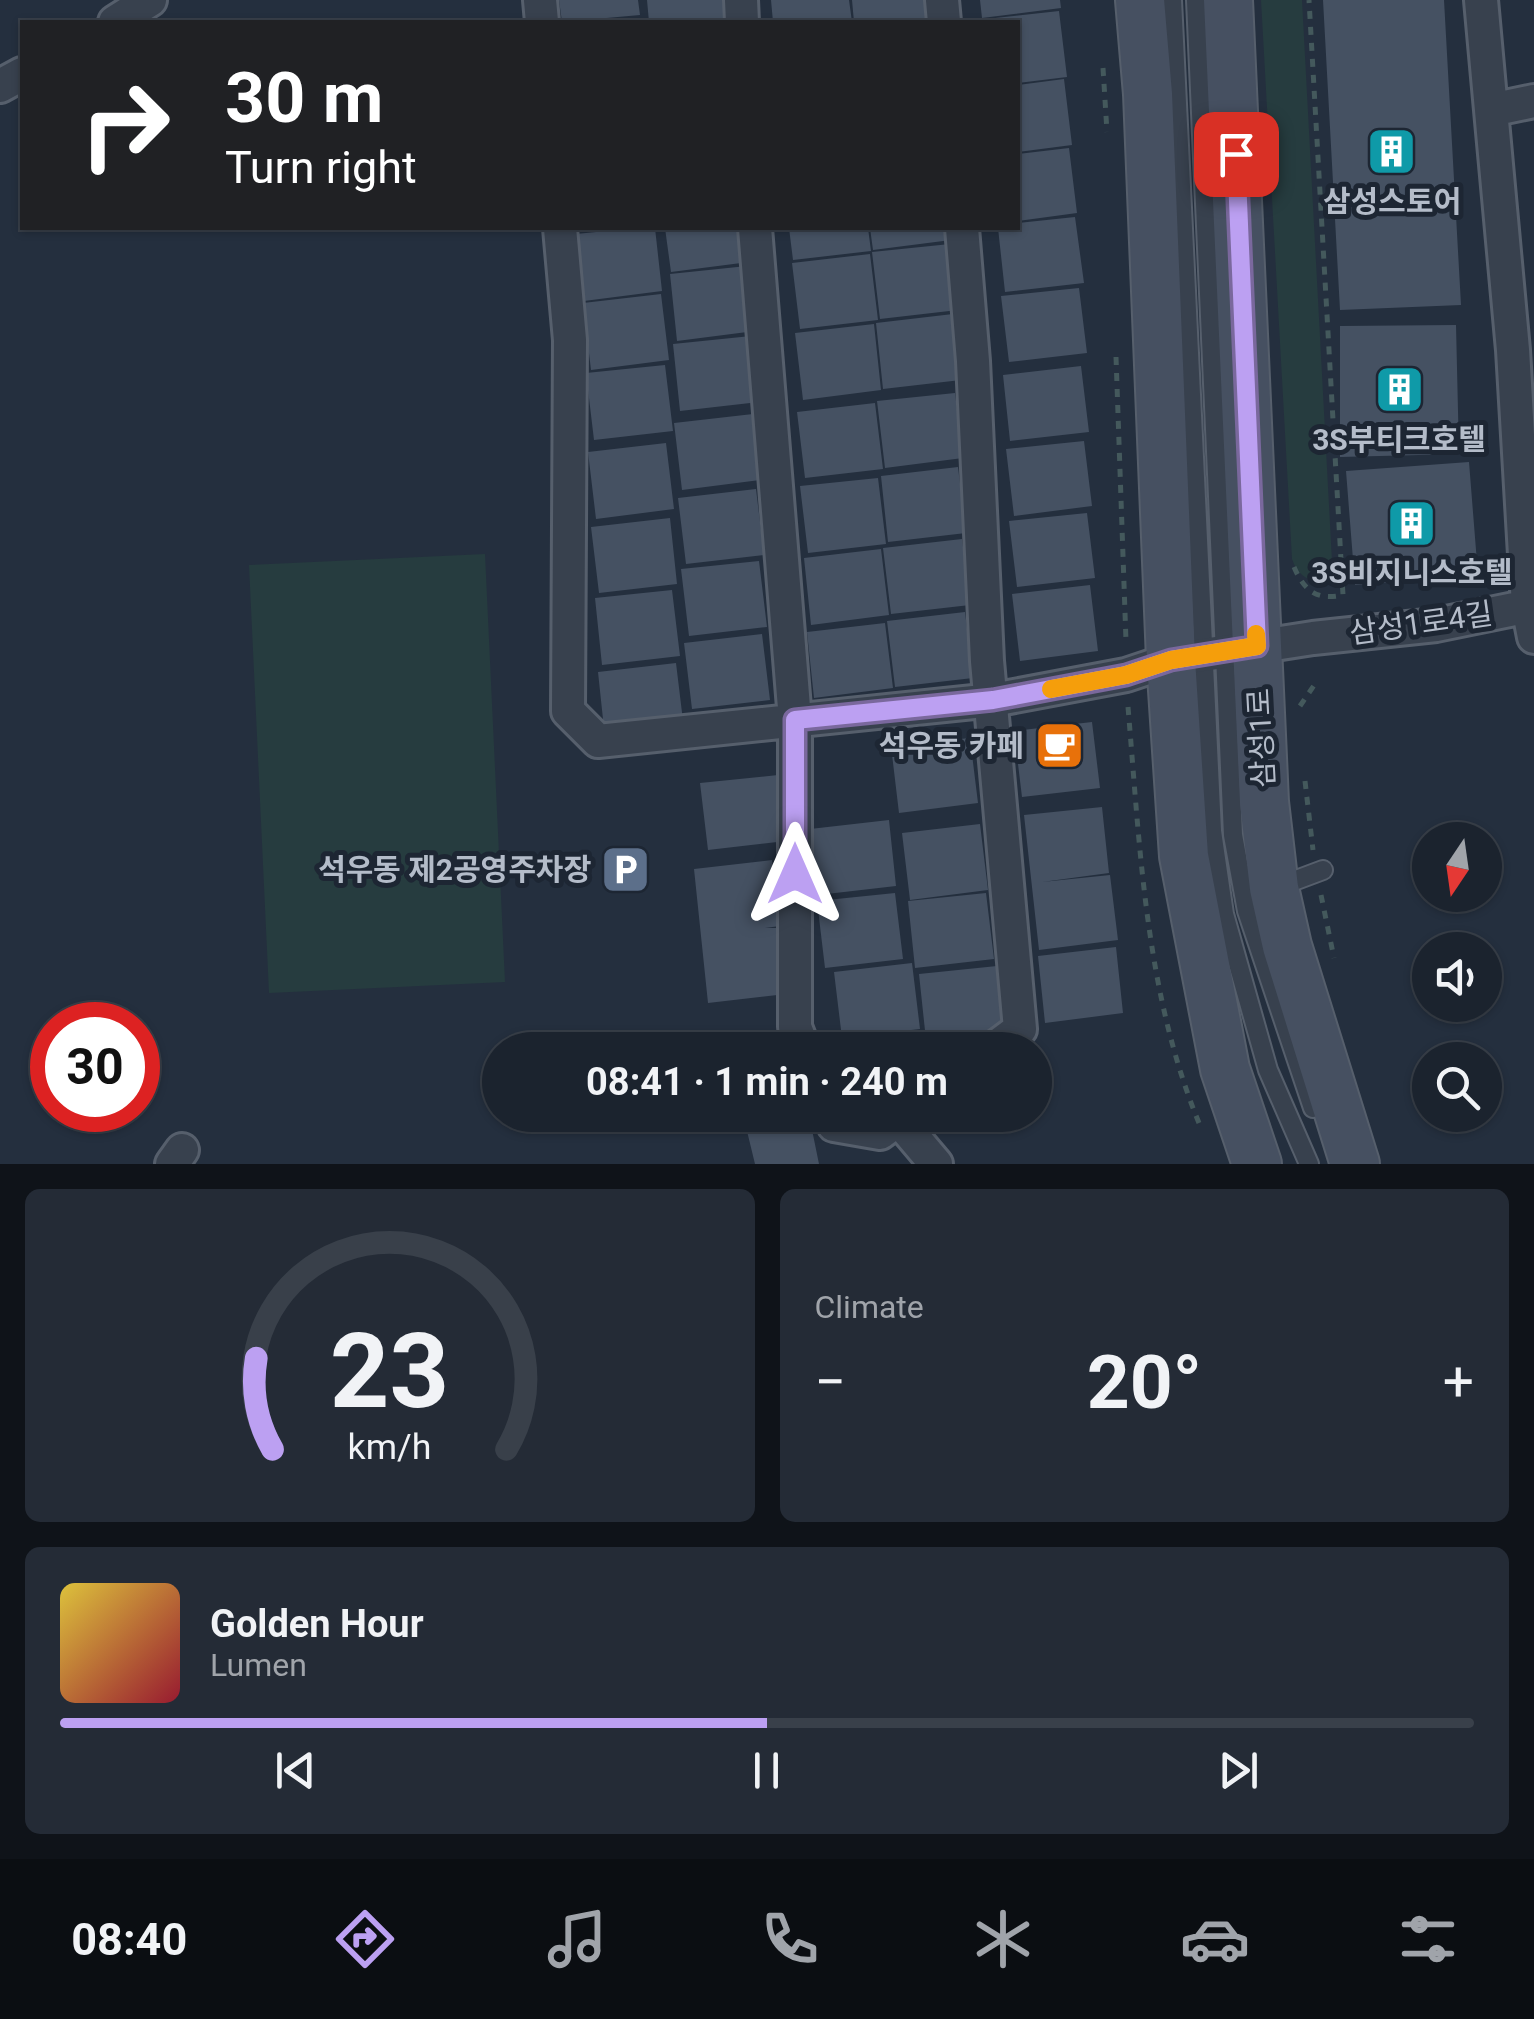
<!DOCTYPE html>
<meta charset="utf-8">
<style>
body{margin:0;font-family:Roboto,"Noto Sans KR",sans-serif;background:#242b36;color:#f1f3f6;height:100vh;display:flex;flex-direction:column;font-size:38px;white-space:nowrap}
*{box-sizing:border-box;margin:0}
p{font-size:32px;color:#a0a4aa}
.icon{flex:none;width:55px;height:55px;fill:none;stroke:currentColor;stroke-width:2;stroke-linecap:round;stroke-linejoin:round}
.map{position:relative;height:1164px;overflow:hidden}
.drawer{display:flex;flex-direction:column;gap:25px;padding:25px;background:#0f1319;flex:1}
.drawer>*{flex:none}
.guide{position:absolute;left:20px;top:20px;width:1000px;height:210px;border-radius:0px;box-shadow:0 2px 8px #0004,0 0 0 2px #39404a;background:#202124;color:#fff;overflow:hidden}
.needle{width:65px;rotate:193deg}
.controls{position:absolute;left:1412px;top:822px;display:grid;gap:20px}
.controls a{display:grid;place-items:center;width:90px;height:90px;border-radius:50%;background:#1b232e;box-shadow:0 2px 8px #0004,0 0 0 2px #39404a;font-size:50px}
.speed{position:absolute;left:30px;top:1002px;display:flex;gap:20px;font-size:50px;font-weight:700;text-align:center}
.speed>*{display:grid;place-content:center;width:130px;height:130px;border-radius:50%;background:#1b232e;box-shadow:0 2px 8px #0004,0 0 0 2px #39404a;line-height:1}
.speed .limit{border:15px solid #d22;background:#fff;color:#111}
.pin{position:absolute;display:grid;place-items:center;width:85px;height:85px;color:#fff;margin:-42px;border-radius:20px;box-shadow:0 5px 15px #0006}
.me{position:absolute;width:110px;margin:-55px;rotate:0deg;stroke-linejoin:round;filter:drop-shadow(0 0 8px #0008)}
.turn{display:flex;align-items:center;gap:35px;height:210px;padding:0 40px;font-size:45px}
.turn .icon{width:130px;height:130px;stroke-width:2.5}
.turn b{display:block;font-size:70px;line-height:85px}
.big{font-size:75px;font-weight:700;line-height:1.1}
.drawer .tile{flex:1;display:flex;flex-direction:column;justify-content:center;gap:15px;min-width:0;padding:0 35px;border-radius:15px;background:#242b36}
.drawer .dial{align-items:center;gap:0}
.dial svg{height:260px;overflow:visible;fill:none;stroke:#39404a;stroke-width:7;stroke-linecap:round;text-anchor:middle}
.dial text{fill:#f1f3f6;stroke:none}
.song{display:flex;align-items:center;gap:30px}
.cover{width:120px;height:120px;border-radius:15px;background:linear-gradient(135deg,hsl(50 70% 55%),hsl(350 70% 35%))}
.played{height:10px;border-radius:5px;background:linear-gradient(90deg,#bca0f2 50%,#39404a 50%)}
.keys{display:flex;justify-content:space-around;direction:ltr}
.heat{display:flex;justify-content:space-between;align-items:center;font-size:55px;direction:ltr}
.drawer .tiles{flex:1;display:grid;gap:25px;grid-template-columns:1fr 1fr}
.tile:last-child{grid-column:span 2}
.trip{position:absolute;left:482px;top:1032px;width:570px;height:100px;border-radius:50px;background:#1b232e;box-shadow:0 2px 8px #0004,0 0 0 2px #39404a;font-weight:700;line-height:100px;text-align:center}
.dock{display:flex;height:160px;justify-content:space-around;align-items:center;background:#0b0e12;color:#a0a4aa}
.dock .icon{width:70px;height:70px}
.dock .current{color:#bca0f2}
.dock b{font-size:45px;color:#f1f3f6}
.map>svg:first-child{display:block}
</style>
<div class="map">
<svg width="1534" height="1164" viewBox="0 0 1534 1164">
<rect width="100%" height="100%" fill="#242f3e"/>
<path fill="#263c3f" d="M1261 0H1302L1333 580C1314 585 1298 578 1292 559Z
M485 554 505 982 269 993 249 565Z"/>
<path fill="#455162" d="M559 0H638L640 15 562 22Z
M647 0H726L728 22H649Z
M771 0H849L852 22H773Z
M852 0H931L934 22H854Z
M980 0H1060L1061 8 982 18Z
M1323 0H1444L1461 305 1340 310Z
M1059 11 1067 77 1018 83V22H977V20Z
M1064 79 1072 145 1018 152V85Z
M1069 148 1077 213 1018 221V154Z
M1075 217 1084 283 1005 292 998 228H1018V223Z
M636 228H655L662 291 584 301 576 234Z
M665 228H745L749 262 671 272Z
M789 228H868L871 251 793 260Z
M870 228H950L951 240 873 250Z
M950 244 958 310 880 319 872 252Z
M870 254 878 320 800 329 792 263Z
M747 266 755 331 677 341 670 274Z
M1079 288 1087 353 1009 362 1001 296Z
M661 294 669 360 591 370 583 303Z
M953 314 961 380 883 389 876 323Z
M874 324 881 390 803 400 795 333Z
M1456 325 1459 454 1340 457V326Z
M751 336 759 402 680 411 673 344Z
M665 365 673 431 594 440 586 373Z
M1081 366 1089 432 1010 441 1003 375Z
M955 393 963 458 885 468 877 401Z
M875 403 883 469 805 478 797 412Z
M753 414 760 480 682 490 674 423Z
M1084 441 1092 506 1014 516 1006 449Z
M666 443 674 509 596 519 588 452Z
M1469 462 1478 575 1355 585 1346 471Z
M958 467 966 533 888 542 881 476Z
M878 478 886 544 808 553 800 486Z
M756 489 764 555 686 564 678 498Z
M1087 513 1095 578 1017 587 1009 521Z
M670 518 677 584 599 593 591 527Z
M962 539 970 605 891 614 883 548Z
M881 549 889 615 811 625 804 558Z
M759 561 767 627 689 636 681 569Z
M1090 585 1098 651 1020 661 1012 594Z
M672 590 680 656 602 665 595 598Z
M965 612 973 678 895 687 887 621Z
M885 623 893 688 814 698 807 632Z
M762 634 770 700 692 709 684 643Z
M676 663 684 729 605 738 598 672Z
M1092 722 1100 788 1022 797 1014 731Z
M970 738 978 803 899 813 891 746Z
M778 775 786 841 708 850 700 783Z
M1102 807 1109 873 1042 882 1110 875 1118 940 1039 950 1024 815Z
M889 820 896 886 818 895 810 829Z
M980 824 988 890 910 900 902 833Z
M772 860 780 926 765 928H778L786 994 708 1003 694 869Z
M895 893 903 959 825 968 817 901Z
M986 893 994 959 915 968 908 901Z
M1116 947 1123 1013 1045 1023 1038 956Z
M912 963 920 1029 842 1038 834 972Z
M997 966 1005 1031 926 1040 919 974Z
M922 1033 924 1050H845L844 1042Z
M743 1115H773V1116L745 1123Z
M809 1115 819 1164H755L746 1127Z"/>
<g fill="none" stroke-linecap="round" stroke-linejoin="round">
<defs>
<path id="lane" d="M1172 0 1212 831 1224 914 1268 1070 1309 1164
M1196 0 1233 835 1247 911 1313 1108
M1275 888 1323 870"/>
<path id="street" d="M540 0 542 22
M741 0 742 22
M942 0 944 22
M1481 0 1491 110 1534 101
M115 22 150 0
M0 86 22 74
M1491 110 1513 350 1528 606 1534 637
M560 228 570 340 568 711 598 741 993 700 1126 675 1171 660 1313 638 1436 625 1534 605
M755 228 795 720V1027L804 1050
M962 228 973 361 987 661 1020 1029 992 1050
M830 1115 834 1125 880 1133 904 1115
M898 1119 936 1164
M172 1164 182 1150"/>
<path id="secondary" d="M1140 0 1148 94 1171 660 1184 856 1225 1069 1257 1164
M1228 0 1264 802 1274 888 1287 946 1355 1164"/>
</defs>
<use href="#lane" stroke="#565f6c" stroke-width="22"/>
<use href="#street" stroke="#565f6c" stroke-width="38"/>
<use href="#secondary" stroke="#565f6c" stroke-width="52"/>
<path stroke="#44595c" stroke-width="5" stroke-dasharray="8 8" stroke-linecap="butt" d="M1103 68 1107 132
M1116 357 1126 641
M1294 567C1304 590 1316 601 1343 595L1309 0
M1300 706 1315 684
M1128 707C1140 847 1145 992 1199 1123
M1305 781 1313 850
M1321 895 1334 958"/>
<use href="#lane" stroke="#38414e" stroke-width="18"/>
<use href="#street" stroke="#38414e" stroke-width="32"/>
<use href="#secondary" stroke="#465061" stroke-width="48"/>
</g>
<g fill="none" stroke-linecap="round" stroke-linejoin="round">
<defs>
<path id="route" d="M795 874V720L993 700 1126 675 1171 660 1257 646 1236 154"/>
</defs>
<use href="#route" stroke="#7a689d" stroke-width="25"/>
<use href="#route" stroke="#bca0f2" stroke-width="18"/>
<path stroke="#f59e0b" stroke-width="18" d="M1051 689 1126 675 1171 660 1257 646 1256 634"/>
</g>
<defs>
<symbol id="building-square" viewBox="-11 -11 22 22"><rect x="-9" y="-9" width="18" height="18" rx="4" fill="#0f9aa8" stroke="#1d2633"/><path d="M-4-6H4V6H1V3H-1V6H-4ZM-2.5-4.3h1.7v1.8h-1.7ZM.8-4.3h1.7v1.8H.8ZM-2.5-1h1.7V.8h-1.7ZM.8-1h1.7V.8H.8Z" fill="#fff"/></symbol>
<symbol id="cafe-square" viewBox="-11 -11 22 22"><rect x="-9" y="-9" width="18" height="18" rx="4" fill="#e8710a" stroke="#1d2633"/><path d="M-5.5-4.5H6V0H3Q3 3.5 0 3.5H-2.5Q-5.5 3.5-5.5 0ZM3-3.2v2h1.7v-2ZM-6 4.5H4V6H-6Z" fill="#fff"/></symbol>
<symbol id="parking-square" viewBox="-11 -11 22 22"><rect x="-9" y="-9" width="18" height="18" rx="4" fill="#5c6f8a" stroke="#1d2633"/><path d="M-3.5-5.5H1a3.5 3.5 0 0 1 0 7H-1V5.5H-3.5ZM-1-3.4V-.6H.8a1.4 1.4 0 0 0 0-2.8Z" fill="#fff"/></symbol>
</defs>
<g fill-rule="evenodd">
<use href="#building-square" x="1364" y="124" width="55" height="55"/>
<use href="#building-square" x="1372" y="362" width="55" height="55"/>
<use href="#building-square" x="1384" y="496" width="55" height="55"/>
<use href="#cafe-square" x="1032" y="718" width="55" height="55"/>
<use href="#parking-square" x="598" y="842" width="55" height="55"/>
</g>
<g text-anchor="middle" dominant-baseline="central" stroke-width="10" stroke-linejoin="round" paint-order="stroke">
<g font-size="30" font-weight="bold" fill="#b4bcc9" stroke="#1d2633">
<text x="1392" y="201">삼성스토어</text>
<text x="1399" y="439">3S부티크호텔</text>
<text x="1412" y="572">3S비지니스호텔</text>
<text x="1024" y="745" text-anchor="end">석우동 카페</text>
<text x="591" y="869" text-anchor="end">석우동 제2공영주차장</text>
</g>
<g font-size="30" fill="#b4bcc9" stroke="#1d2633">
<text transform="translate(1421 623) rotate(-8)">삼성1로4길</text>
<text transform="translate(1261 738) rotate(-93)">삼성1로</text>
</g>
</g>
</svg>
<div class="controls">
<a><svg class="needle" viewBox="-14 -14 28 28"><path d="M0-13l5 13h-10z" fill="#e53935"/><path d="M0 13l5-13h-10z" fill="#a0a4aa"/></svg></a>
<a><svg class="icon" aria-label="sound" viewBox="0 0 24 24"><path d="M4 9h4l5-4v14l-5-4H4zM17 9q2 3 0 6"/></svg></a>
<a><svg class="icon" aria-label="search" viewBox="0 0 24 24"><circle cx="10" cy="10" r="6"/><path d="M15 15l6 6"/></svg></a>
</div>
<div class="speed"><div class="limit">30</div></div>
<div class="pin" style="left:1236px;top:154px;background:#d93025"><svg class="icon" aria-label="arrive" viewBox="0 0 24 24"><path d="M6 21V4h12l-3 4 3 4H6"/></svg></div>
<svg class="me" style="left:795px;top:874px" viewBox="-20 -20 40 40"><path d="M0-17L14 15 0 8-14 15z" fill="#bca0f2" stroke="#fff" stroke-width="4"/></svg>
<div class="trip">08:41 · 1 min · 240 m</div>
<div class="guide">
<div class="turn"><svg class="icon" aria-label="right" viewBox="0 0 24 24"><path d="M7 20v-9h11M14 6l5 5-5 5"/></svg><div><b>30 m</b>Turn right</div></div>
</div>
</div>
<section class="drawer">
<div class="tiles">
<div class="tile dial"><svg viewBox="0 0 100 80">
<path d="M14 69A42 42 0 1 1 86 69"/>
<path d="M14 69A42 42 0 0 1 9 41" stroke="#bca0f2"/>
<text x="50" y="56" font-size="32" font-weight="700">23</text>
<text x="50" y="72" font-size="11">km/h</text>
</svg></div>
<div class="tile"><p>Climate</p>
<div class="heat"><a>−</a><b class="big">20°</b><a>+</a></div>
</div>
<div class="tile">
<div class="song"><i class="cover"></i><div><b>Golden Hour</b><p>Lumen</p></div></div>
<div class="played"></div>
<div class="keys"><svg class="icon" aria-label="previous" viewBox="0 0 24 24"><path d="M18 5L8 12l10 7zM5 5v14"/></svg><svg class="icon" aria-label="pause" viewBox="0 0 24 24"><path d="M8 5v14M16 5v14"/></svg><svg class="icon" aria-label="next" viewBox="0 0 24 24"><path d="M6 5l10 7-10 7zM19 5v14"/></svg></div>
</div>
</div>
</section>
<nav class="dock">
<b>08:40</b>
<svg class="icon current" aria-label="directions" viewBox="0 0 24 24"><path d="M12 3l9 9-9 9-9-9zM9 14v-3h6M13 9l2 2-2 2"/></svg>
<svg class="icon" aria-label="music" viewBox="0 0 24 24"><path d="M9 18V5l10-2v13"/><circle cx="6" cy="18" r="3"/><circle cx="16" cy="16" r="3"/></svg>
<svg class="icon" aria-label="phone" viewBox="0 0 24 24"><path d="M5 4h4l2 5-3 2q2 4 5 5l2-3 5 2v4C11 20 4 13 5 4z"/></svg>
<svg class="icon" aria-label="climate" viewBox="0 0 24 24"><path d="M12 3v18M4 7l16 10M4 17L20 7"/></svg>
<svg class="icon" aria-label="car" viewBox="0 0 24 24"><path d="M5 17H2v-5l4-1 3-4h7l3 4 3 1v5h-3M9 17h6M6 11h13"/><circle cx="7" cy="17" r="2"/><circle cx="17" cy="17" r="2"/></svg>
<svg class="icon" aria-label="filters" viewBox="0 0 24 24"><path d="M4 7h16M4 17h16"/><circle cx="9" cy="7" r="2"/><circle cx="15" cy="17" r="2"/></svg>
</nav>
